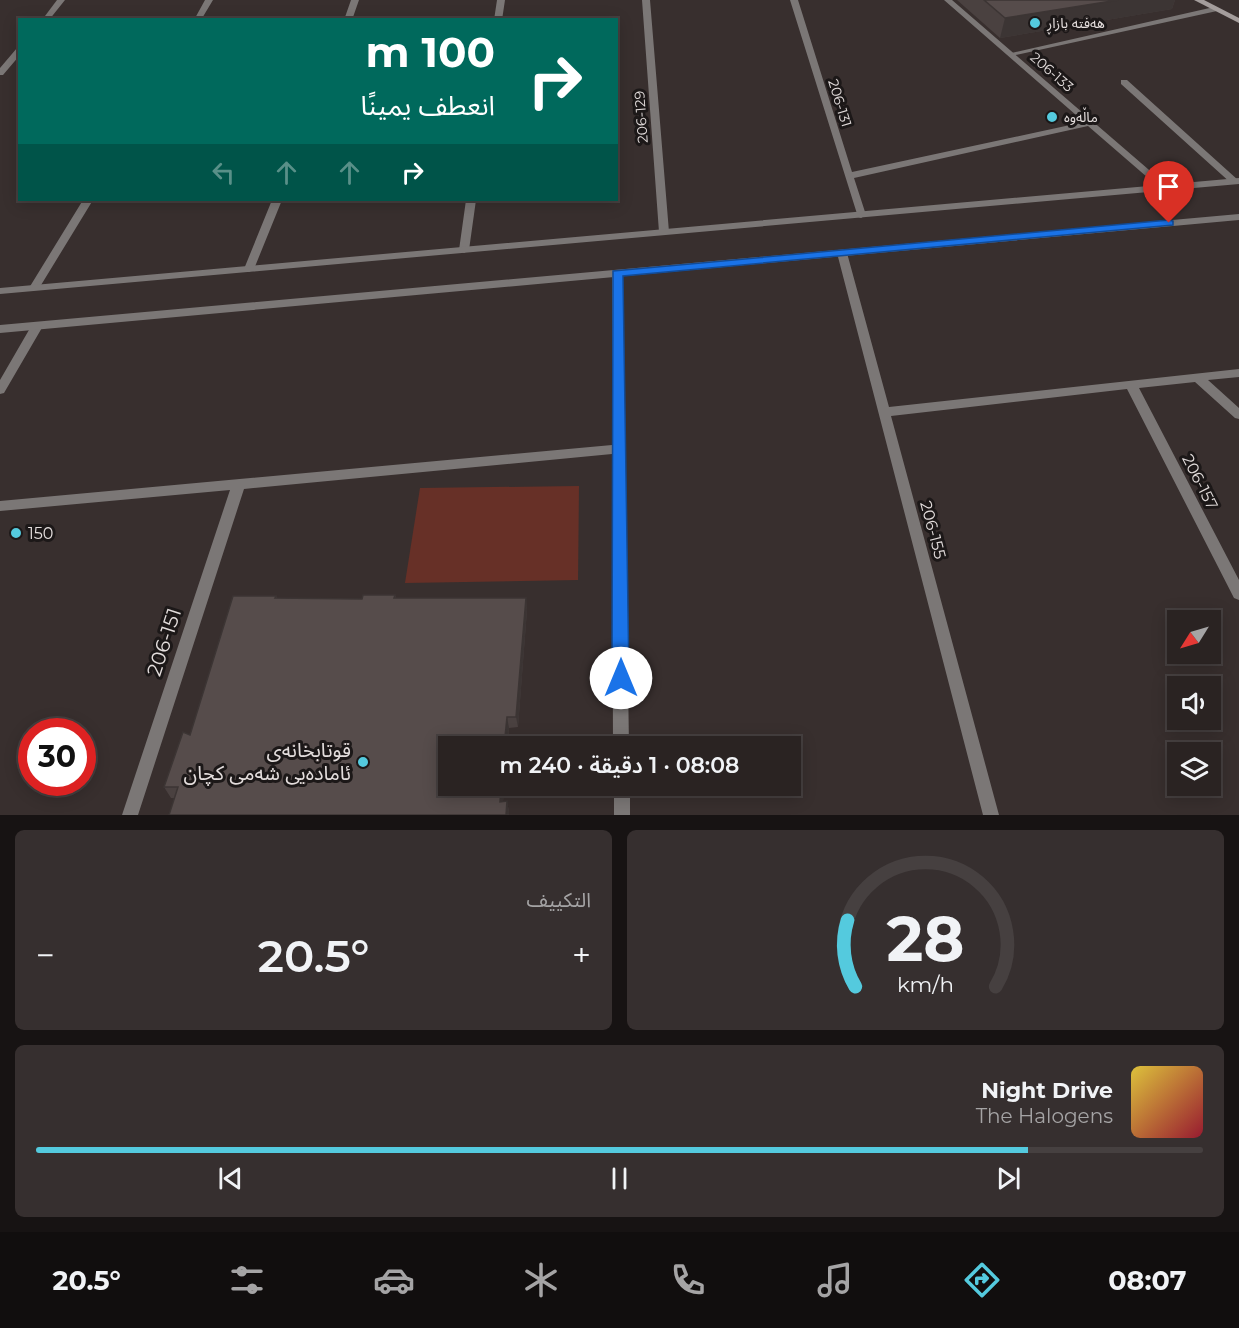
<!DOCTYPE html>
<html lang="ar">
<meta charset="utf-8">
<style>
body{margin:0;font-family:Montserrat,"Noto Sans Arabic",sans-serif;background:#362f2f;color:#f1f3f6;direction:rtl;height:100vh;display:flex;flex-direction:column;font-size:22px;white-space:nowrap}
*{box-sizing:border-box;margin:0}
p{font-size:20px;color:#a5a4a5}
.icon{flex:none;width:33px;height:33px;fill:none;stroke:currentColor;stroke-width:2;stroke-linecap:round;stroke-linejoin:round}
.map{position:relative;height:815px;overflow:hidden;direction:ltr}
.details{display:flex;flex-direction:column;gap:15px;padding:15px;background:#171313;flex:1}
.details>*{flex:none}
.hud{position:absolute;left:18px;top:18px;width:600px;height:183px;border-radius:0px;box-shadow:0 3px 15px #0003,0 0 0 2px #464040;direction:rtl;background:#00695c;color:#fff;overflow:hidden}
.needle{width:39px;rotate:233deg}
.buttons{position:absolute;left:1167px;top:610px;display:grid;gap:12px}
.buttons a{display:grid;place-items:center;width:54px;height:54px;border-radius:0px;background:#2a2322;box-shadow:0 3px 15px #0003,0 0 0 2px #464040;font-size:30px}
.speed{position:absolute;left:18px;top:718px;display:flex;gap:12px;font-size:30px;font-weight:700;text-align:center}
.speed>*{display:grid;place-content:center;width:78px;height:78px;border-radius:50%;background:#2a2322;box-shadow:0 3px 15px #0003,0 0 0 2px #464040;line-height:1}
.speed .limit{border:9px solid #d22;background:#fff;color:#111}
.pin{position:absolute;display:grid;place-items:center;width:51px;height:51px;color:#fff;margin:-62px -26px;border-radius:50% 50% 50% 0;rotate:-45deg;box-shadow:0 0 6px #0007}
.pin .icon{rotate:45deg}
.me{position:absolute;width:66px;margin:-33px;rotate:0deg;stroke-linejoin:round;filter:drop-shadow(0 0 4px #0008)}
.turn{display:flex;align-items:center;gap:21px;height:126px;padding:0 24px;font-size:27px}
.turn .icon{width:78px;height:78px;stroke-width:2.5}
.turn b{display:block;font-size:42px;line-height:51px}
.lanes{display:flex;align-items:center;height:57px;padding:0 24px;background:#0003;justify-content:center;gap:30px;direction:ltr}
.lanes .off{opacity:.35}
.big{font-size:45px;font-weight:600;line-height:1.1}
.details .tile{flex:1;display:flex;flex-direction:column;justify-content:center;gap:9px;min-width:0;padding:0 21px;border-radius:9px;background:#362f2f}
.details .dial{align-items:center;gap:0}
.dial svg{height:156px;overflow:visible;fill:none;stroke:#464040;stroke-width:7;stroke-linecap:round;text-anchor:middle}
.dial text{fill:#f1f3f6;stroke:none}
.song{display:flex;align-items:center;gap:18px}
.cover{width:72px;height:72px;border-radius:9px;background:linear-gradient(135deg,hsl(50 70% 55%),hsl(350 70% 35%))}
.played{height:6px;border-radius:3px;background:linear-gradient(90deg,#54cade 85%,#464040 85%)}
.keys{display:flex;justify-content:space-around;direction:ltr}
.heat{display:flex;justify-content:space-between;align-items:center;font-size:33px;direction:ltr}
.details .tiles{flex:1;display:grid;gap:15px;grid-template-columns:1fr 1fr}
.tile:last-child{grid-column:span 2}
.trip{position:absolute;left:438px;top:736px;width:363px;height:60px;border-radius:0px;background:#2a2322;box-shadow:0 3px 15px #0003,0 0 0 2px #464040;font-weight:600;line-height:60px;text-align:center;direction:rtl}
.tab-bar{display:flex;height:96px;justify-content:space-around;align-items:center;background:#110e0e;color:#a5a4a5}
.tab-bar .icon{width:42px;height:42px}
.tab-bar .current{color:#54cade}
.tab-bar b{font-size:27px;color:#f1f3f6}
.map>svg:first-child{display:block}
</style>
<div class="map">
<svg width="1239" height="815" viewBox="0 0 1239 815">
<rect width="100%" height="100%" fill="#382f2e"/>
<path fill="#673027" d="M579 486 578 580 405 583 420 488Z"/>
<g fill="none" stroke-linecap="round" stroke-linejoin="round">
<path fill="#7b7776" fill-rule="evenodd" d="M1214 7H1217V11L1011 56 1007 54Z
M1121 80H1127L1238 180V184H1232L1121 84Z"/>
<path fill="#7b7776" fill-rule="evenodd" d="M57 0H65L49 20H42Z
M205 0H213L201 20H194Z
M351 0H359L352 20H344Z
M497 0H505L502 20H494Z
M642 0H650L669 232 664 235 659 232Z
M790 0H798L852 172 1084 122 944 0H952L1170 188 1168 190H1162L1088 126 854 178 866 215 861 218 858 217Z
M17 48H20V55L3 75H0V68Z
M83 200H93L38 290H30L29 288Z
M272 200H282L254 269 249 272 245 271 244 269Z
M466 200H476L469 250 464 253 459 250Z
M842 250 847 253 889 407 1239 369V377L1208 380 1239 408V419L1235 418 1195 382 1139 388 1239 580V600L1234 598 1127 389 891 416 999 815H983L837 253Z
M617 270 622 273 629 747H613L612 454 244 489 138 815H122L230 490 0 511V501L612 445V273Z
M37 322 43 326 4 393 0 394V380L33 323Z
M614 786H630V815H614Z"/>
<path fill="#7b7776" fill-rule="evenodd" d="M1239 178V184L0 294V288Z
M1239 214V220L0 333V325Z"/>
<path fill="#a49d9c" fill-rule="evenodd" d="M1194 0H1204L1239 18V23Z"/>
</g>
<path fill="#4a4140" d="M957 0H1175L1172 9 1000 38Z
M395 595 396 598H526L527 610 518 727 509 728 503 802 507 801 509 812 171 798 164 787 190 735 276 596 277 598 362 599Z"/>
<path fill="#3c3534" d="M1118 0H1175L1172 9 1000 38 1005 18Z
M526 598 527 610 518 727 516 717Z
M507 717 509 728 507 747H504Z
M501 786H504L502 812 500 802Z
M507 801 509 812V815H506Z"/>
<path fill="#564c4b" stroke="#3c3534" stroke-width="1.5" d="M984 0H1118L1005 18Z
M363 595H395L394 598H526L516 717H507L504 747H448V786H501L500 802 507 801 506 815H169L178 787H164L183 732 190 735 233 596H276L275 598 362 599Z"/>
<path fill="#1a73e8" stroke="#114b97" stroke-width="1.5" d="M1169 220 1173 221V225L623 276 629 678 627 684 621 686 615 684 612 678 613 271Z"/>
<g fill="#54cade" stroke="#1c1818" stroke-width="2">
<circle cx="1035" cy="23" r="6"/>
<circle cx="1052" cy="117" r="6"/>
<circle cx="16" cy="533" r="6"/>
<circle cx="363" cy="762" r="6"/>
</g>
<g text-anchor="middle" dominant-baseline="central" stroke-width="6" stroke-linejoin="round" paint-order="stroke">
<g font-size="14" fill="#e4dedd" stroke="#1c1818" text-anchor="start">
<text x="1047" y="23">هەفتە بازاڕ</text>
<text x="1064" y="117">ماڵەوە</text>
</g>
<g font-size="14" fill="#e4dedd" stroke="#1c1818">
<text transform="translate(1052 72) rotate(41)">206-133</text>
<text transform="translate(840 103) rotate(73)">206-131</text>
<text transform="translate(641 117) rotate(-94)">206-129</text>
</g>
<g font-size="16" fill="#e4dedd" stroke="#1c1818">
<text transform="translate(1200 482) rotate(63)">206-157</text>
<text transform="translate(933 530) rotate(75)">206-155</text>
</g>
<g font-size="16" fill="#e4dedd" stroke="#1c1818" text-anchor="start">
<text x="28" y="533">150</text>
</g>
<g font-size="20" fill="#e4dedd" stroke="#1c1818">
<text transform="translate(164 642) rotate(-72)">206-151</text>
</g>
<g font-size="20" fill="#e4dedd" stroke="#1c1818" text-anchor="end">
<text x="351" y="750">قوتابخانەی<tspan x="351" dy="23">ئامادەیی شەمی کچان</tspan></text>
</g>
</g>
</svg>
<div class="buttons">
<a><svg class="needle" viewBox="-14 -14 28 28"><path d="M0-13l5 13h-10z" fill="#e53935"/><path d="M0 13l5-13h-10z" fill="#a5a4a5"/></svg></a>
<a><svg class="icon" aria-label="sound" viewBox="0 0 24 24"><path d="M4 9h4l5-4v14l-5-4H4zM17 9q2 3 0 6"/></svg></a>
<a><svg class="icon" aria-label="layers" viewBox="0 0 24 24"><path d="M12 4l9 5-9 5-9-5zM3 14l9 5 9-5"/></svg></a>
</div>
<div class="speed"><div class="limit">30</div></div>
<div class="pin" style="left:1169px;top:223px;background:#d93025"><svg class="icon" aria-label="arrive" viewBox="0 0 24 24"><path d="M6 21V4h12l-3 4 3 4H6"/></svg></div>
<svg class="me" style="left:621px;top:678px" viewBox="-20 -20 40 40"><circle r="19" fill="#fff"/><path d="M0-13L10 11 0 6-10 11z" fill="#1a73e8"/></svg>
<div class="trip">08:08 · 1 دقيقة · 240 m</div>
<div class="hud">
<div class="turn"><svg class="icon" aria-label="right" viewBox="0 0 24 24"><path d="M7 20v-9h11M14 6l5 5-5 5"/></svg><div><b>100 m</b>انعطف يمينًا</div></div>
<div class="lanes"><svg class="icon off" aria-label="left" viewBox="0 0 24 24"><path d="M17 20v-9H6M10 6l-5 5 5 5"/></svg><svg class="icon off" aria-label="ahead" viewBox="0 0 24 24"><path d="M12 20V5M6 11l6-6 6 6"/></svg><svg class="icon off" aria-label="ahead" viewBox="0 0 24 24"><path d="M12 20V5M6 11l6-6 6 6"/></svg><svg class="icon" aria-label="right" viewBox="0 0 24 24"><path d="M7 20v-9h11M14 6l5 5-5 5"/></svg></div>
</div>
</div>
<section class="details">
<div class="tiles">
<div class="tile dial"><svg viewBox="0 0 100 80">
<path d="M14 69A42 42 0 1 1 86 69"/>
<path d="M14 69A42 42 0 0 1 10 35" stroke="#54cade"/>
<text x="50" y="56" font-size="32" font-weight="700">28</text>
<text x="50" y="72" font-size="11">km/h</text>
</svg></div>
<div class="tile"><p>التكييف</p>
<div class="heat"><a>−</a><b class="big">20.5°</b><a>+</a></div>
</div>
<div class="tile">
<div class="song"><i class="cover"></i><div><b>Night Drive</b><p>The Halogens</p></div></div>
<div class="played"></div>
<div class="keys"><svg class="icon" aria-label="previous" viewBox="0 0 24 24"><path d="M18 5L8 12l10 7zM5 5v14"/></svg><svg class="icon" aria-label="pause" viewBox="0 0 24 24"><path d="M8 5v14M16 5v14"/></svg><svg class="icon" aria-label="next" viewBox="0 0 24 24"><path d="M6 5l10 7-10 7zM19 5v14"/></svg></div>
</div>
</div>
</section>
<nav class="tab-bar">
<b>08:07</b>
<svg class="icon current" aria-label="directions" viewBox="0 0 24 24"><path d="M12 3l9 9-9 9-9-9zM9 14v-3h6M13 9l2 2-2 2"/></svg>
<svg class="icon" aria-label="music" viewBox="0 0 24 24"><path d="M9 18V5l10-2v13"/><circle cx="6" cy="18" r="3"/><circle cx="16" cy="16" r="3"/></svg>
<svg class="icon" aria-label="phone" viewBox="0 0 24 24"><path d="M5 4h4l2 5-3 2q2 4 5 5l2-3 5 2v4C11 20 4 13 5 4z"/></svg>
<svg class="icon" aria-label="climate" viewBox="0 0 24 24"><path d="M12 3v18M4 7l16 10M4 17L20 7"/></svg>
<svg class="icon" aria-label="car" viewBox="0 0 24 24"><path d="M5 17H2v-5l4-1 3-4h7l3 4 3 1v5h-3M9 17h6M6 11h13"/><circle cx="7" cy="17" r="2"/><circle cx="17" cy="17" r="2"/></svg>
<svg class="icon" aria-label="filters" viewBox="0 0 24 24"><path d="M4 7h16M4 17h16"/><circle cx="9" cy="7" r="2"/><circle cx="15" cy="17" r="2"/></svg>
<b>20.5°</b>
</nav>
